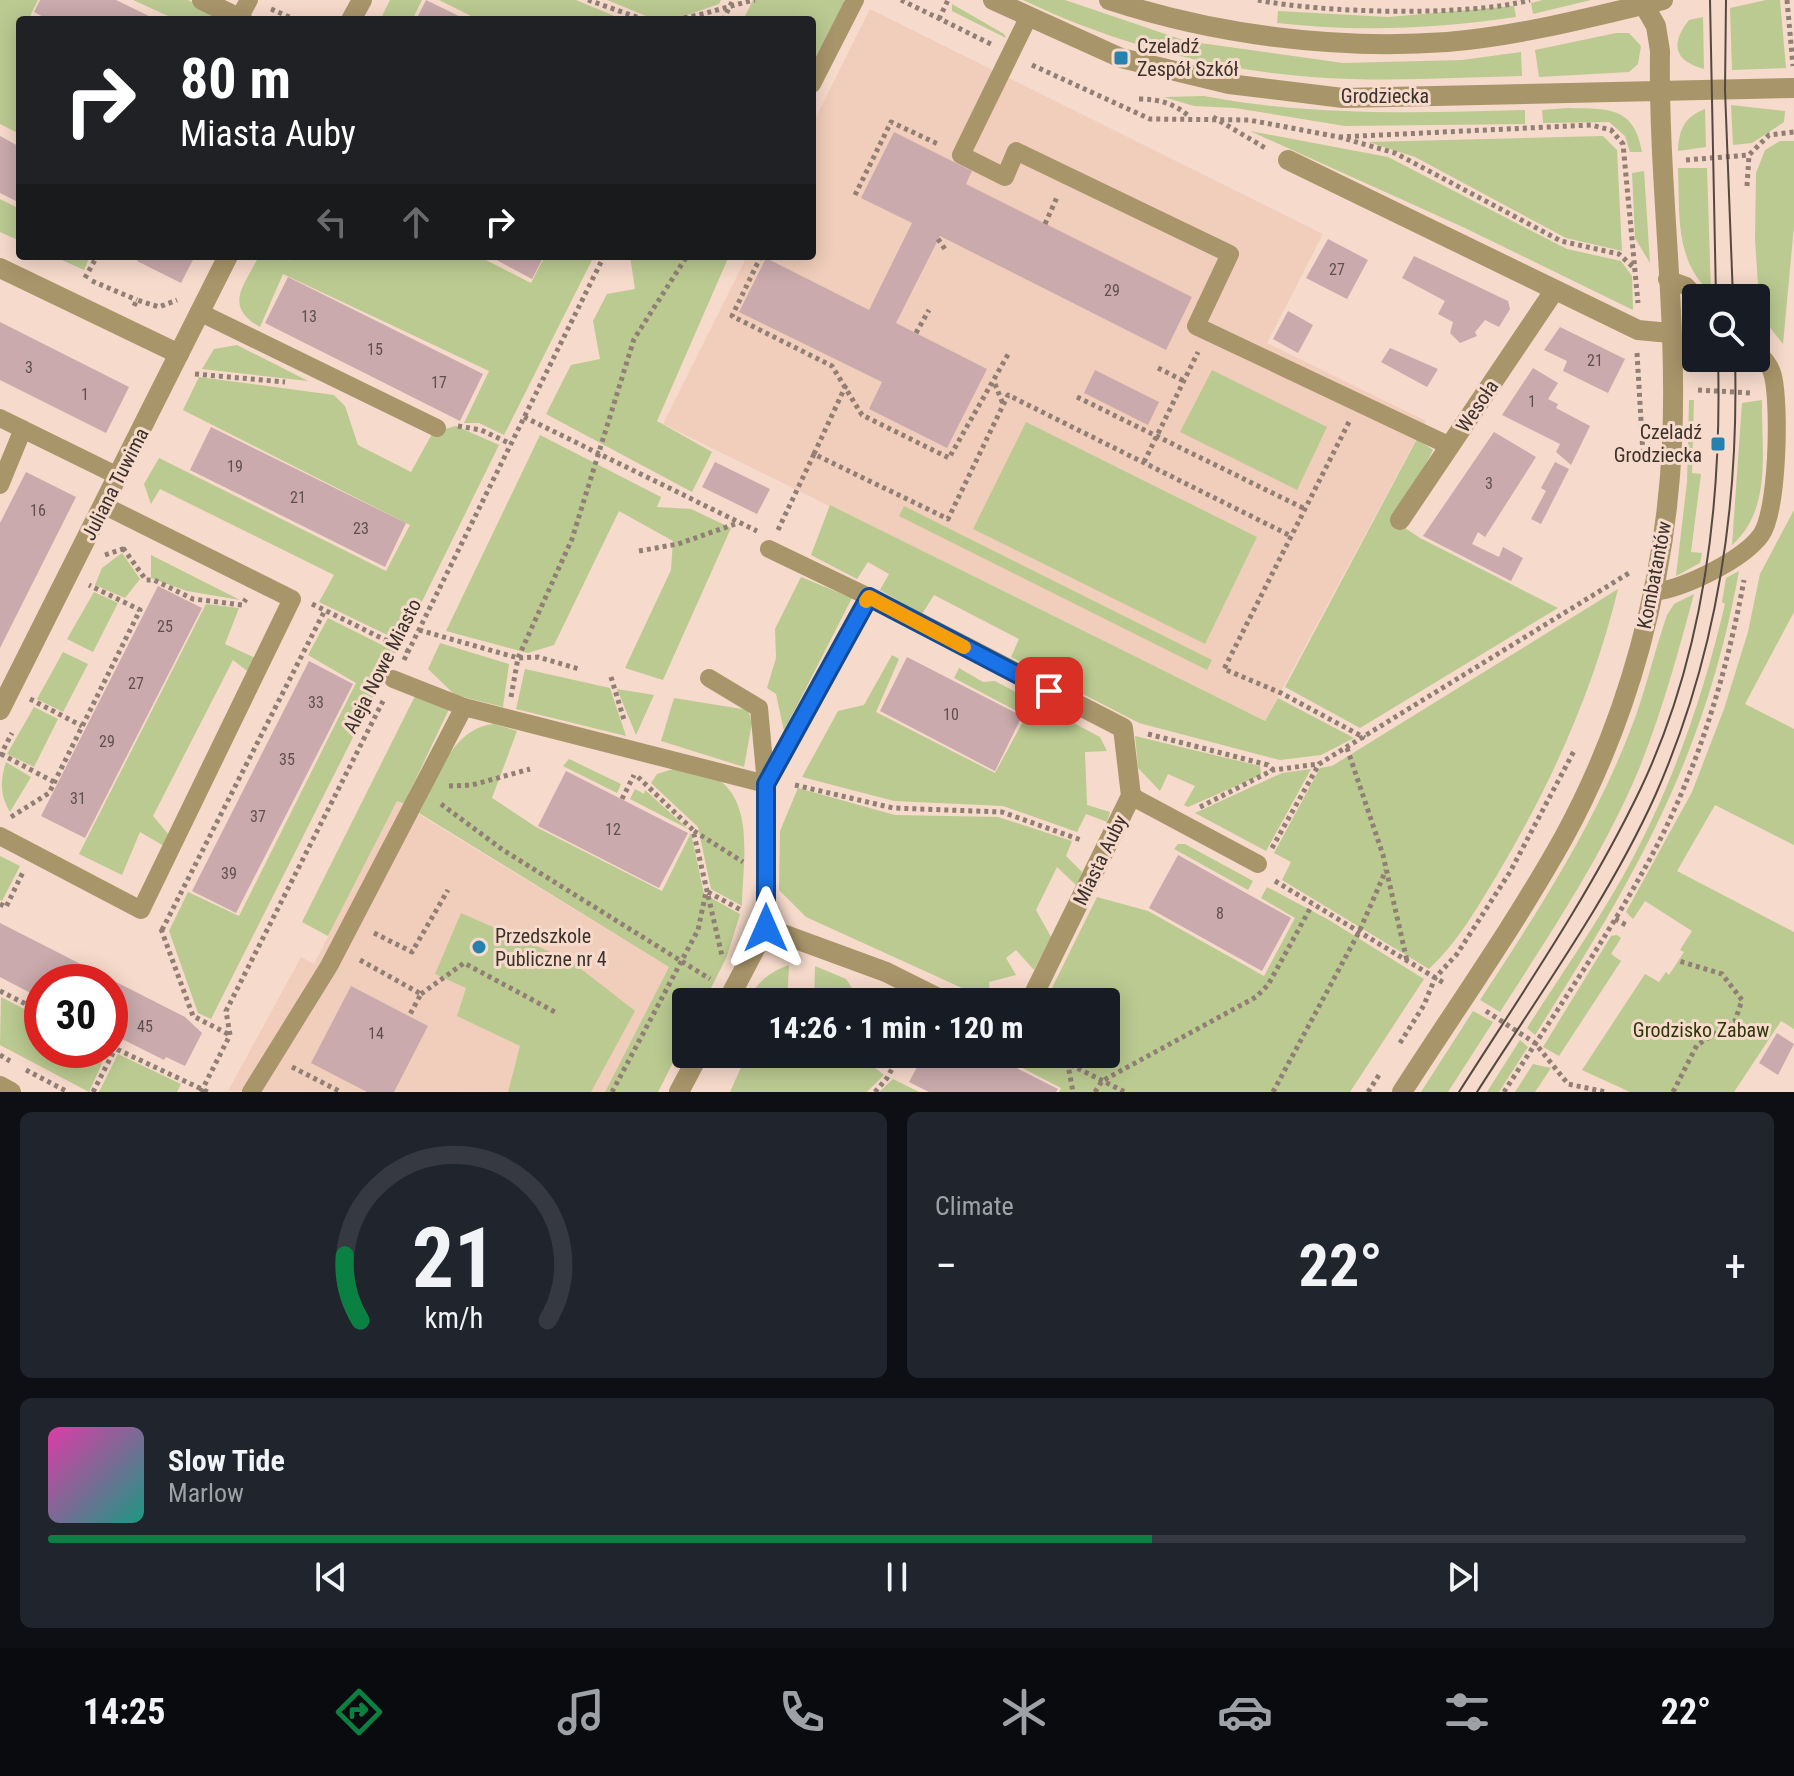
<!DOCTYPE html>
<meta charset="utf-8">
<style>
body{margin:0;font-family:"Roboto Condensed",sans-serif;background:#20242c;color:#f1f3f6;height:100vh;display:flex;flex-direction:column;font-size:30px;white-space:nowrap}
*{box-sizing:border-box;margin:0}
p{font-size:26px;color:#9ea1a6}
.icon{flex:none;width:44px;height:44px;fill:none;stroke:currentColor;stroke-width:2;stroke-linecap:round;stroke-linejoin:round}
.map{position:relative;height:1092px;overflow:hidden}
.drawer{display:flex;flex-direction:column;gap:20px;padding:20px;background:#0d0f14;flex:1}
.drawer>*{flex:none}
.top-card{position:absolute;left:16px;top:16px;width:800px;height:244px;border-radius:8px;box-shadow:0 4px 20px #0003;background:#202124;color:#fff;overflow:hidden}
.buttons{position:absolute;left:1682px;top:284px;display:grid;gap:16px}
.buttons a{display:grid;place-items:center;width:88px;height:88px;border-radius:8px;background:#171b24;box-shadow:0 4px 20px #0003;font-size:40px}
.speed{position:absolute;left:24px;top:964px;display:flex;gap:16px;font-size:40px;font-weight:700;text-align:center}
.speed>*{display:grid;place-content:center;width:104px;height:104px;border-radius:50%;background:#171b24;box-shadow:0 4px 20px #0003;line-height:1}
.speed .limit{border:12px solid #d22;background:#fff;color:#111}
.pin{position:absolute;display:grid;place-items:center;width:68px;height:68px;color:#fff;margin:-34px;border-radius:16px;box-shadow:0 4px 12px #0006}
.me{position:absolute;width:88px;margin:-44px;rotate:0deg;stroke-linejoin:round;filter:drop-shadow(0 0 6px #0008)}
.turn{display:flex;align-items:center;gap:28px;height:168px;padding:0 32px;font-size:36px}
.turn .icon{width:104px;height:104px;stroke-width:2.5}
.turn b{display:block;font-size:56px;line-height:68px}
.lanes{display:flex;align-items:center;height:76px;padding:0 32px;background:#0003;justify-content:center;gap:40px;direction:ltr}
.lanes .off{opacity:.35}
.big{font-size:60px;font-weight:700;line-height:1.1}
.drawer .widget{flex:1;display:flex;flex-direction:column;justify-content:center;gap:12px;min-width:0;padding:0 28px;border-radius:12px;background:#20242c}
.drawer .dial{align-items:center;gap:0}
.dial svg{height:208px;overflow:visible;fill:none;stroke:#363941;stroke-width:7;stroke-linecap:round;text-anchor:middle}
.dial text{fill:#f1f3f6;stroke:none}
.song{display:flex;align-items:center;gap:24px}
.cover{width:96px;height:96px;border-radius:12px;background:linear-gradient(135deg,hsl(320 70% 55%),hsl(170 70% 35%))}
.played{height:8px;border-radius:4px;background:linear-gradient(90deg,#0b8043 65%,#363941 65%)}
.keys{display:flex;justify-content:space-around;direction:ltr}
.heat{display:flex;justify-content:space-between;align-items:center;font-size:44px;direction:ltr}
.drawer .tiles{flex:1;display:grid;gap:20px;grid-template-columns:1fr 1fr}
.widget:last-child{grid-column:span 2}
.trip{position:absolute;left:672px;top:988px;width:448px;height:80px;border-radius:8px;background:#171b24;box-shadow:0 4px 20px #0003;font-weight:700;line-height:80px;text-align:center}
.tabs{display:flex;height:128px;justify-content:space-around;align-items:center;background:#090b0e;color:#9ea1a6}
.tabs .icon{width:56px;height:56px}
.tabs .selected{color:#0b8043}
.tabs b{font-size:36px;color:#f1f3f6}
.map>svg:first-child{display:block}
</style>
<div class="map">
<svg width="1794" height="1092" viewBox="0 0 1794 1092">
<rect width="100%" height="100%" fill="#f6dacb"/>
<path fill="#f1cebb" d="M870 9 1323 234 1267 343 1426 421 1265 721 663 424 747 256H812V125Z
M397 801 669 967 605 1092 228 1091 301 957 314 964Z"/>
<path fill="#bbca91" d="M0 0H38L29 18 33 20H20V134L0 124Z
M133 0H188L214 13 211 20H177Z
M390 0H422L412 20H380Z
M439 0H576L624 20H479Z
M607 0H721L719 4 684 16H646Z
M753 0H843L845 1 814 60 812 20H743Z
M1023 0H1065L1186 41 1343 63 1462 60 1521 52 1522 76C1466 77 1409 81 1352 79 1239 76 1125 49 1023 0Z
M1543 0H1591L1533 14 1531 3Z
M1766 0H1780L1786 68 1732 70 1730 8Z
M952 4 1004 34 1006 38 952 11Z
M1514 6 1516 17C1435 29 1358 32 1277 23L1278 11 1388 17Z
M1703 17 1704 69C1674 61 1670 44 1689 20Z
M1616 33H1629L1641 46 1638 64 1629 72 1539 77 1535 50Z
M1204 96C1310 116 1417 113 1525 110V124L1345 126 1235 108 1194 106 1164 97Z
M1731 105 1785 111 1784 122 1752 143 1733 145Z
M1567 108C1607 109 1634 105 1642 152H1630L1625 136 1609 122 1543 123 1542 110Z
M1705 109 1706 147 1678 151C1679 130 1684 117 1705 109Z
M1250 131 1388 157 1567 249 1621 261 1632 276 1633 310 1465 228Z
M1603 136 1617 150 1622 251 1566 238 1415 157 1368 142Z
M1780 141H1794V226L1783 344 1760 315 1755 239 1756 173 1765 150Z
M1678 168H1707L1711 293C1674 260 1680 214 1678 168Z
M1644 171 1650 263 1635 238 1632 173Z
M0 199 20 209V241L0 232Z
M53 256H90L84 270Z
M259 256H290L289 262 292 256H478L531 283 545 256H594L504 435 479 423H464L489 371 283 274 260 327C223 306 244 286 259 256Z
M630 256H729L657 421 712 452 692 492 546 414 571 365 600 359 593 321 607 294 635 289Z
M1687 306 1696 315V358H1712V372H1688Z
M237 345 308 381 202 369 214 349Z
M1212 370 1327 427 1297 490 1180 432Z
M199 377 334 395 345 406 358 445 411 472 433 432 456 426 499 445 402 642 319 602 334 575 160 489 151 504 144 484 159 458 386 571 410 525 183 410Z
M1689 400H1694L1692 473 1701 474 1691 552 1702 553 1700 563 1676 576 1687 482Z
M1762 400C1761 449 1773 509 1732 545L1742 403Z
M1026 422 1257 537 1205 644 973 529Z
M540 435 661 497 657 507 691 509 731 528 663 680 625 668 671 570 673 541 619 511 554 645 528 653 446 631Z
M1417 439 1433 450 1396 522 1420 538 1558 608 1360 728 1285 687Z
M830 505 1265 721 1278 698 1354 738 1321 755 1280 760 1139 723 1011 657 1019 639 934 595 922 614 880 590 889 574 868 562 857 579 811 555Z
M904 506 1212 660 1207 670 899 516Z
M1794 510V612L1745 704 1794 729V845L1715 805 1677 871 1794 932V1029L1781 1021 1734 1092H1630L1582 1070 1645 974 1659 982 1666 972 1669 975 1684 952 1680 950 1692 931 1645 901 1633 919 1626 912 1692 792 1724 709 1748 632 1760 574Z
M122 553 140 579 125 598 95 585 102 568Z
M151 555 240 600 187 591 151 578Z
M1739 571C1705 758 1635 877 1535 1035L1527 1028C1559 978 1593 929 1622 878 1670 793 1703 698 1725 604L1722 602 1726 578Z
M801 577 852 598 784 731 776 694 767 688 776 658 775 629Z
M1618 589C1593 692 1551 784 1497 875 1477 908 1457 943 1429 969L1282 880 1291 862 1274 853 1320 768 1332 766Z
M94 592 118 603 93 652 67 639Z
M1694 594C1678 653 1662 712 1639 769 1603 855 1550 934 1500 1012L1480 1000C1537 913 1595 824 1632 726 1646 690 1654 652 1667 615L1674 604Z
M206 604 239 608 225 644 260 660 251 674 233 660 153 816 169 835 164 846 140 832 122 875 79 854Z
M328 618 396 652 211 1019 198 1013 169 931 188 892 239 916 356 683 308 655Z
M440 643 509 664 503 707 455 695 428 669Z
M63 652 88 664 63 712 37 699Z
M892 655 899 659 876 712 995 773 1026 716 954 678 959 668 983 682 995 681 1100 737 1107 751 1085 752 1087 805 1110 812 1107 822 1086 814 1077 832 1003 806 894 801 802 777 838 711 864 705Z
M525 669 610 688 626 736 516 709Z
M617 689 654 695 636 735Z
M415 696 450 707 404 804 397 801 328 936 302 922Z
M674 698 748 710 752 723 744 767 661 741Z
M34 707 58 719 34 767 7 754Z
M494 724 517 731 492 798 536 827 662 891 691 833 704 894 740 914 727 956 704 1002H686V1037L658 1092H605L669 967 419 813C437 780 451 728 494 724Z
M1135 736 1260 766 1261 775 1188 807 1184 805 1195 786 1168 774 1160 791 1138 768Z
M569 759 621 784 617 793 563 766Z
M6 762 31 777 10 812C0 795 0 782 6 762Z
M673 769C686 771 705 772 716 778 756 803 742 866 742 906L711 889 698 827 651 783 657 774Z
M1311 769 1266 851 1195 813 1282 773Z
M798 788 895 815 998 817 1072 841 1066 856 1082 872 1077 886 1057 867 1036 910 1051 937 1034 970 1016 950 1006 958 1016 975 989 982 990 996 973 993 806 917 779 890 780 831Z
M635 789 644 794 645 790 688 829 630 799Z
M1178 844H1185L1253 881 1248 890 1174 849Z
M0 856 20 866 2 901 0 900Z
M1267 887 1329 920 1424 979 1350 1092H1059L1061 1088 1001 1057 1106 1054V1002H1045L1097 897 1148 911 1264 976 1295 918 1261 898Z
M461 913 571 961 635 1011 591 1092H508L520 1046 457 1016 466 988 435 974Z
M1617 935 1621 938 1611 954 1621 961 1559 1056 1543 1047 1611 936Z
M789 965 787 1002H747C756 983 769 972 789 965Z
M815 966 846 979 861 1002H814Z
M1 997 42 1018V1050H108L89 1092 0 1045Z
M1473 1011 1493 1022 1448 1092H1421Z
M1520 1040 1528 1047 1499 1092H1487Z
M118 1054 181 1084 177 1092H99Z
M747 1054H858L884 1075 867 1092H730Z
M1533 1064 1551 1068 1535 1092H1515Z
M893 1079 919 1092H879Z"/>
<path fill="#caaaac" d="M40 0H116L157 20H49L34 12Z
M426 0 467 20H416Z
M894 132 972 171 966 184 1192 297 1166 350 940 236 896 323 987 369 947 448 869 409 882 382 739 312 766 258 869 310 912 223 861 198Z
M0 136 20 147V203L0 193Z
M1328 239 1368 260 1347 299 1306 278Z
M139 256H195L181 283 137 261Z
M489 256H544L532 279Z
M1414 256 1508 301 1510 309 1499 327 1485 320 1475 332 1477 336 1460 343 1450 333 1453 322 1438 314 1445 301 1402 278Z
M288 277 483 374 460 421 265 323Z
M1288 311 1313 325 1298 353 1273 339Z
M0 322 129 387 106 433 0 380Z
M1560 327 1625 359 1608 393 1563 371 1567 361 1544 350Z
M1390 348 1438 369 1427 387 1381 362Z
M1533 368 1558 383 1548 399 1558 404 1556 408 1590 426 1571 465 1556 452 1560 444 1502 415Z
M1095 370 1159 402 1148 425 1084 393Z
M211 427 406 523 385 567 190 470Z
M1494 432 1536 457 1485 537 1478 532 1472 544 1499 557 1503 547 1523 558 1511 581 1423 536Z
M715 462 770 489 757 514 702 487Z
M1555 462 1569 469 1541 524 1531 519 1546 491 1541 488Z
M26 472 76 497 0 648V523Z
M158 586 202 608 85 838 41 816Z
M907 657 1022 716 995 771 880 711Z
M309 661 353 684 236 913 192 891Z
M566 771 688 833 659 888 538 826Z
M1178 855 1291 918 1262 971 1149 908Z
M0 923 185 1017 202 1033 185 1066 166 1057 164 1060 110 1033V982H42V999L0 977Z
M351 986 428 1026 394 1092H367L311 1063Z
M1777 1033 1794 1044 1778 1075 1759 1063Z
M924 1054H989L1058 1089 1056 1092H929L909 1082Z"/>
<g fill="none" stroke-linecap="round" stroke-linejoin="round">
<path stroke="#917f75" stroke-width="5" stroke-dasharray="4 4" stroke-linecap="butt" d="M588 0 645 20
M901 0 991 44
M1258 0C1321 13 1468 17 1530 0
M1787 0 1793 66
M271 9 296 20
M939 19 948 0
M660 20C692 20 723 7 755 0
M723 20 733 0
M1032 65 1150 119 1249 120 1339 137 1395 153 1561 241 1619 254 1633 267
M1139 99C1160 99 1175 104 1190 117
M1213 117 1267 149
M1339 137 1591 125 1611 130 1623 144 1638 303
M1686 160 1749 155
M1747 186 1749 155 1769 135 1794 132
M855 195 891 122 940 145
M1045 224 1058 195
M938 239 947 252
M761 256 732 316 832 366 862 415 949 458 1010 351
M85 278 97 256
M92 281 137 300
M134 306 137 300 159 307 177 300
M916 333 929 310
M1637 353 1643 454
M1158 368 1184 381
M195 374 285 382
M995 384 1003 404
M1698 390 1752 393
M1077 397 1305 509
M524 417 757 531
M1349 422 1224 669 1281 693 1365 738
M458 426 481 430 511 444
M814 454 846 385
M1144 462 1198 352
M778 530 814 454 948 519 1008 395 1291 536
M123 548 146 580H154L193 599 242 605 246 599
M639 551 678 544 738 523
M105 555 126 548
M312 604 408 651
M419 630 518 658 538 657 579 669
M404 660 604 256
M611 677 625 723
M511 697 518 658 572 539 634 339 687 256
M30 699 82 726
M1148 734 1268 765 1273 770
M1347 748 1383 855 1407 961
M1 754 54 782
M0 756 12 733
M638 777 693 830 722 956
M795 785 893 808 1002 812 1081 840
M449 786 472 785 530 769
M622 799 634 775
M441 804 503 850 710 979
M1200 807 1273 770 1319 764
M11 817 49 793 140 610 89 585
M694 831 743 862
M1272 848 1319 764 1629 573
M1275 881 1444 983
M708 892 741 910
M0 904 6 907 23 872
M1615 919 1628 926
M161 929 193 1016 230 1035
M162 930 325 610
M374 933 412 952 448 890
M360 960 421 994 409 1016
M0 991 42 1012
M421 994 464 963 555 1012
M1486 1011 1535 1043 1568 1084 1606 1092
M1400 1043 1424 1005 1435 978 1457 954 1510 872 1574 751
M110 1046 208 1092
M1049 1054 1125 1092
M1066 1054 1073 1092
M0 1055 10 1061
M992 1056 993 1054
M292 1067 341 1092
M26 1070 68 1092
M93 1092 115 1049
M201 1092 230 1035 226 1011 383 701
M612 1092 698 930 706 892
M875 1092 887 1078 900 1054
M1095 1092 1102 1081 1256 997 1268 985 1312 905
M1273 1092 1359 932 1386 870
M1368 1092 1379 1075
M1504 1092C1552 1017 1603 944 1646 866 1695 778 1726 678 1744 580
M1673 1092 1697 1045 1735 1021 1742 1000 1722 974 1679 961"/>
<path stroke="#a9956a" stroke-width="18" d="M239 18 249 0
M1028 18 961 155 1005 177 1016 151 1230 254 1196 326 1450 446
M812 84 855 0
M1667 279 1686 286 1698 298
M199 312 437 428
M0 418 118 476
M0 485 23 429
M769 549 869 597
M1653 592C1683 589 1743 560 1761 535 1778 511 1780 406 1773 376 1770 365 1765 359 1756 352
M393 679 464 707 766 784 759 708 709 678
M1131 796 1258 864
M0 836 141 910 292 599 103 505
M251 1092 329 966 464 707"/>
<path stroke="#a9956a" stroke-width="20" d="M202 0 243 20
M1288 160 1638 330 1670 333
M0 268 179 354
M1400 520 1554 291
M727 1002 766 928
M946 1002 886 972 766 928V784L869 597 1123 728 1131 796 1030 1002
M0 1086 11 1092
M679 1092 699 1054"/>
<path stroke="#a9956a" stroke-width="20" d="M993 0 1121 58 1229 84 1343 98 1794 88
M1109 0C1216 35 1335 50 1447 42 1519 36 1592 17 1663 0
M351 20 362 0
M0 710 228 256
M1402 1092C1456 1008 1515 925 1564 837 1629 718 1666 579 1672 444 1678 313 1658 182 1660 51L1656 26 1644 5"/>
<path stroke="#554841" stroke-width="2" d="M1710 0 1716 298
M1726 0 1725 90 1733 298
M1459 1092C1522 993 1589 896 1640 790 1704 656 1722 505 1718 358
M1477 1092C1538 996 1608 900 1655 796 1716 658 1739 508 1735 358"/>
</g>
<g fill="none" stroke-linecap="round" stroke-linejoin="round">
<defs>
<path id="route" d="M766 928V784L869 597 1049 691"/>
</defs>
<use href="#route" stroke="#114b97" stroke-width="20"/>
<use href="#route" stroke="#1a73e8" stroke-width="14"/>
<path stroke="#f59e0b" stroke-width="14" d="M866 601 869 597 964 647"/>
</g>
<g fill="#2581ae" stroke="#f6dacb" stroke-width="3">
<rect x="1113" y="50" width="16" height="16" rx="4"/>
<rect x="1710" y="436" width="16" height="16" rx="4"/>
<circle cx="479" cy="947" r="8"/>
</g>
<g text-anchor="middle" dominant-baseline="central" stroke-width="6" stroke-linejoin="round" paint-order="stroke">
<g font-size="16" fill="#60504c">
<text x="1337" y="269">27</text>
<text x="1112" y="290">29</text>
<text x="309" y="316">13</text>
<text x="375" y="349">15</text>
<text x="1595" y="360">21</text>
<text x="29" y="367">3</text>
<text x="439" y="382">17</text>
<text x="85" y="394">1</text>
<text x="1532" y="401">1</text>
<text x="235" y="466">19</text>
<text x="1489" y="483">3</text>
<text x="298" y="497">21</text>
<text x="38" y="510">16</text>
<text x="361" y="528">23</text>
<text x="165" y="626">25</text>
<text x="136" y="683">27</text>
<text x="316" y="702">33</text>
<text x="951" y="714">10</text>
<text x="107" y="741">29</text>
<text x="287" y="759">35</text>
<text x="78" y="798">31</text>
<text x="258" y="816">37</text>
<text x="613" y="829">12</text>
<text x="229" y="873">39</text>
<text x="1220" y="913">8</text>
<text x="145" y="1026">45</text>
<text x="376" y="1033">14</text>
</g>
<g font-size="20" fill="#3c322c" stroke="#f6dacb" text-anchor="start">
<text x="1137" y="46">Czeladź<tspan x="1137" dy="23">Zespół Szkół</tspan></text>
<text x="1702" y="432" text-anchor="end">Czeladź<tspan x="1702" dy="23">Grodziecka</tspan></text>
<text x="495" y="936">Przedszkole<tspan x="495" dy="23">Publiczne nr 4</tspan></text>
</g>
<g font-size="20" fill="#3c322c" stroke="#f6dacb">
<text x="1385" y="96">Grodziecka</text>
<text transform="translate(1477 406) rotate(-56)">Wesoła</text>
<text transform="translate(115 484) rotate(-63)">Juliana Tuwima</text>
<text transform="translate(1654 575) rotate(-79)">Kombatantów</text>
<text transform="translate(382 666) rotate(-63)">Aleja Nowe Miasto</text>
<text transform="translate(1100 860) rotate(-64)">Miasta Auby</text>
</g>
<g font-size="20" fill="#2e3709" stroke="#f6dacb">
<text x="1701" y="1030">Grodzisko Zabaw</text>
</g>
</g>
</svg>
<div class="buttons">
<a><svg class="icon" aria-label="search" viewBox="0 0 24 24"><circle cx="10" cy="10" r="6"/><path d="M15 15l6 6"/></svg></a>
</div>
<div class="speed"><div class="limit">30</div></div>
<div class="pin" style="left:1049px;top:691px;background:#d93025"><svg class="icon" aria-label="arrive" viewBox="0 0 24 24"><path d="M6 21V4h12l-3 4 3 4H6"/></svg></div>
<svg class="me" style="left:766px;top:928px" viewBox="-20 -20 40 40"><path d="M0-17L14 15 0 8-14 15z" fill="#1a73e8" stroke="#fff" stroke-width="4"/></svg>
<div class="trip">14:26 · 1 min · 120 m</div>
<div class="top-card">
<div class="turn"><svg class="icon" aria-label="right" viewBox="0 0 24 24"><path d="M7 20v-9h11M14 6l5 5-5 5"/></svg><div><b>80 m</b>Miasta Auby</div></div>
<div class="lanes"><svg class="icon off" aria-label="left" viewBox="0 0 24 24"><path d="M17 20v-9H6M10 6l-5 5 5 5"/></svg><svg class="icon off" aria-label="ahead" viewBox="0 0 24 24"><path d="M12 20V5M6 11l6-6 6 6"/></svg><svg class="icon" aria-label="right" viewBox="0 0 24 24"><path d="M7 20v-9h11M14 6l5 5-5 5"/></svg></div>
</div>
</div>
<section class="drawer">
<div class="tiles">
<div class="widget dial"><svg viewBox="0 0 100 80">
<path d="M14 69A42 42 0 1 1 86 69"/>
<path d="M14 69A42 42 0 0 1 8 44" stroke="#0b8043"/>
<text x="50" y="56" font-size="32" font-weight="700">21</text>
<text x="50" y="72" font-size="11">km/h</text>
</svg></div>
<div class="widget"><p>Climate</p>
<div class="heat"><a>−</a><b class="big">22°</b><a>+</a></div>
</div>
<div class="widget">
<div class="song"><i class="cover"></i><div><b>Slow Tide</b><p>Marlow</p></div></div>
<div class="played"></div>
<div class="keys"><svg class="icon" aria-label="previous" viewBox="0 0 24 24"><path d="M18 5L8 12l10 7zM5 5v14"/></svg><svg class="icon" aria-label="pause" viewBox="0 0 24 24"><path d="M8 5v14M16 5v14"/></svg><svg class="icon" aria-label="next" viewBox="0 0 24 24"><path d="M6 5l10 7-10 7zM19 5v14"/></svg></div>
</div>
</div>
</section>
<nav class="tabs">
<b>14:25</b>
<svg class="icon selected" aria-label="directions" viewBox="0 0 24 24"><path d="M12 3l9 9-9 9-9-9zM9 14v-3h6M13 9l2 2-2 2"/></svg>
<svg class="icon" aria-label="music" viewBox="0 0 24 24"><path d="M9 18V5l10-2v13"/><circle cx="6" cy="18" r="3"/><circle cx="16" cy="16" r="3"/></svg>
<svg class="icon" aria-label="phone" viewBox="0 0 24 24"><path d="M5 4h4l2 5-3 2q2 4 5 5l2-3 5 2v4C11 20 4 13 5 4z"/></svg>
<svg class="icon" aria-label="climate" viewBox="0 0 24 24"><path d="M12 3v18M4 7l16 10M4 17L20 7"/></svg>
<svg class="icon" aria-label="car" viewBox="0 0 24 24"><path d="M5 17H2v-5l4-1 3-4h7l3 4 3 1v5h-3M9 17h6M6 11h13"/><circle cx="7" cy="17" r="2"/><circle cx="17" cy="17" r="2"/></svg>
<svg class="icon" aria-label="filters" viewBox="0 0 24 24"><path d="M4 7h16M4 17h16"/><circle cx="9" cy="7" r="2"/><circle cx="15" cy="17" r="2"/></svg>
<b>22°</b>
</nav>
